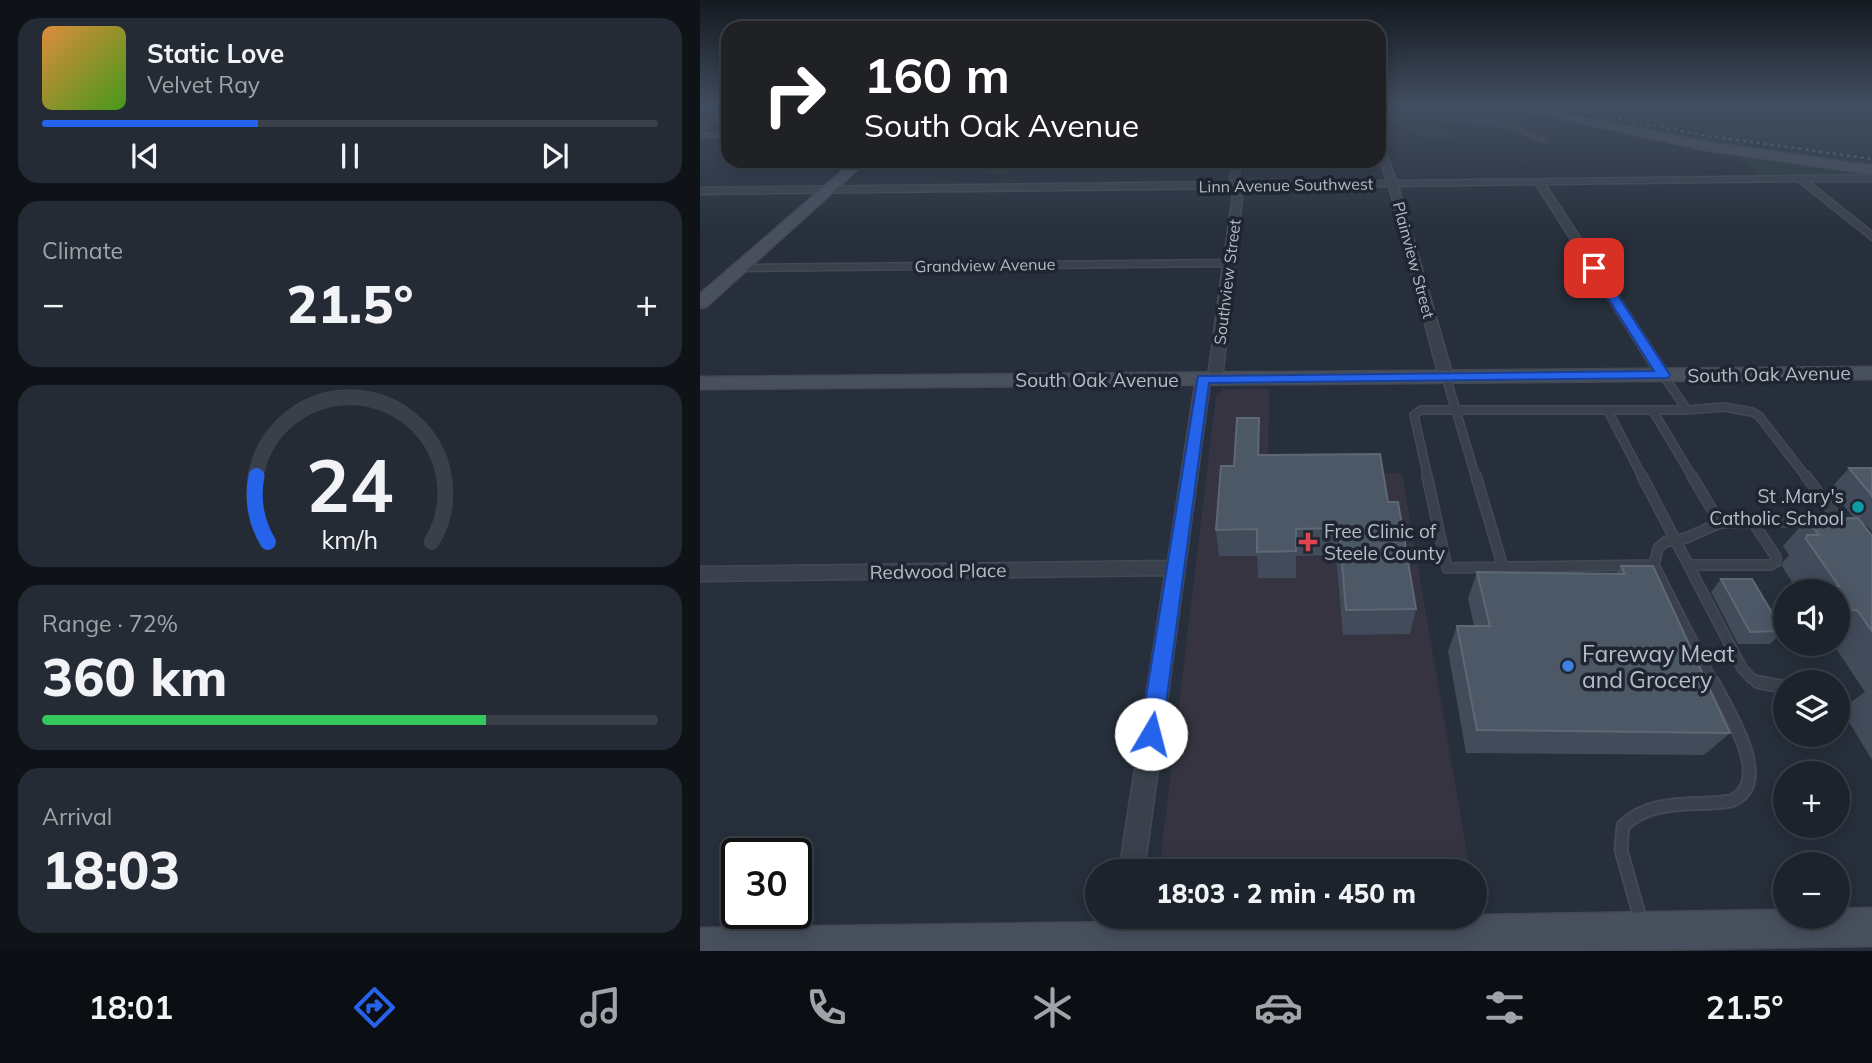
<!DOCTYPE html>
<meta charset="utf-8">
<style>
body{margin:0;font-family:Mulish,sans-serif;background:#252b34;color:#f1f3f6;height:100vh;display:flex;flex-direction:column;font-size:26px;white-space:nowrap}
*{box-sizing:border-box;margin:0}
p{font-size:23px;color:#a0a4a9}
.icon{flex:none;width:38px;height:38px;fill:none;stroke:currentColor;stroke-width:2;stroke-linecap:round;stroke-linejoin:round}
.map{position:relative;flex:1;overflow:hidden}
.panel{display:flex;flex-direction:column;gap:18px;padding:18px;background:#0f1318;width:700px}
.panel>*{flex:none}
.hud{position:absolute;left:21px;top:21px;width:665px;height:147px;border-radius:21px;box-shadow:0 4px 18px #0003,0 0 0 2px #3a4048;background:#202124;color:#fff;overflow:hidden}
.tools{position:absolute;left:1073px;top:579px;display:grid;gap:14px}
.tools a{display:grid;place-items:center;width:77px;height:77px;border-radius:50%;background:#1c232c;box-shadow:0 4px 18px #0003,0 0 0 2px #3a4048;font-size:35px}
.speed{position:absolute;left:21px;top:838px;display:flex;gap:14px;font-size:35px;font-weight:700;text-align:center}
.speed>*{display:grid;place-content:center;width:91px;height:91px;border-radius:50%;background:#1c232c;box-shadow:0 4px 18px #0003,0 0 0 2px #3a4048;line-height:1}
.speed .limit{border:4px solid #111;border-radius:10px;background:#fff;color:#111}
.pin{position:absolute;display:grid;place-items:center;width:60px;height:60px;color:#fff;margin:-30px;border-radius:14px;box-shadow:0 4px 10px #0006}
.me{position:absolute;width:77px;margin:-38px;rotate:8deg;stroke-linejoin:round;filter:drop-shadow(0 0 5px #0008)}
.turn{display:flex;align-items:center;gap:24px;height:147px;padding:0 28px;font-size:32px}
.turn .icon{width:91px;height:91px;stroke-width:2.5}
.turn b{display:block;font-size:49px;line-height:60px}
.big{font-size:52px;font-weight:800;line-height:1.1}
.panel .tile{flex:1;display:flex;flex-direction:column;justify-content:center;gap:10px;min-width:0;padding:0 24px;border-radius:21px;background:#252b34}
.panel .dial{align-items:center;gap:0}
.dial svg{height:182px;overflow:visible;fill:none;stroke:#3a4048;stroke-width:7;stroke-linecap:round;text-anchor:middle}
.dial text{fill:#f1f3f6;stroke:none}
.song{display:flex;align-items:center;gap:21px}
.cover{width:84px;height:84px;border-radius:10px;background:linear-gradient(135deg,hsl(30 70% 55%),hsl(100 70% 35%))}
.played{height:7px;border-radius:4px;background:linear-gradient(90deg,#2563eb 35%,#3a4048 35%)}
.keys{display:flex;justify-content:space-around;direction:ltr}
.heat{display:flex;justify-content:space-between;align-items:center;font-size:38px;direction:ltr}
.charge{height:10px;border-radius:5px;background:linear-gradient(90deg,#34c759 72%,#3a4048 0)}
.trip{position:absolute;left:385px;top:859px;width:402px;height:70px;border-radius:35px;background:#1c232c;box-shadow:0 4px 18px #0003,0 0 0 2px #3a4048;font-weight:800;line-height:70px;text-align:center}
.menu{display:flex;height:112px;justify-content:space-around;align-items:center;background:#0b0e12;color:#a0a4a9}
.menu .icon{width:49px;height:49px}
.menu .active{color:#2563eb}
.menu b{font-size:32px;color:#f1f3f6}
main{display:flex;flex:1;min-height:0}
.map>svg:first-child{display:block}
</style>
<main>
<section class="panel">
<div class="tile">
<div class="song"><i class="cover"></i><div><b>Static Love</b><p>Velvet Ray</p></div></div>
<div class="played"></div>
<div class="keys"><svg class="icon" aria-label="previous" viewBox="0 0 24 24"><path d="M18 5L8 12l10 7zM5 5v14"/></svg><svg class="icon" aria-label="pause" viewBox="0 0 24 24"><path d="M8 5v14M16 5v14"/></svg><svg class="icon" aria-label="next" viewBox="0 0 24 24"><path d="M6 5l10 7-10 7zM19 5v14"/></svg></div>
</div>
<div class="tile"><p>Climate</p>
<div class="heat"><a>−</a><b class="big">21.5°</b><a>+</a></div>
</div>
<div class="tile dial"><svg viewBox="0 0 100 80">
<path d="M14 69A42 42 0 1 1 86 69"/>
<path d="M14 69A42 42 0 0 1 9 40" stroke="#2563eb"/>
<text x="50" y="56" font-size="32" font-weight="700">24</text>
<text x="50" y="72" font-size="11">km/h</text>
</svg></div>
<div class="tile"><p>Range · 72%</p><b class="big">360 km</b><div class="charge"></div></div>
<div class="tile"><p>Arrival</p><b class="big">18:03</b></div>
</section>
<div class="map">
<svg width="1172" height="951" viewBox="0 0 1172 951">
<rect width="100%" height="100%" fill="#262f3b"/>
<path fill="#363440" d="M523 389H569L568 474 702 473 770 871 459 872 516 396Z"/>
<path fill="#283a3c" d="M679 105H727L751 134V139C724 141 700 130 679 112Z
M820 105H839L999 136 1172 161V167L992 141Z
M856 105H1172V157L1046 141Z
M1034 154 1168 173 1170 175 1058 176Z
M271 161H410L345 164 299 175 269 169Z"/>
<path fill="#1a2638" d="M1047 105H1172V116Z"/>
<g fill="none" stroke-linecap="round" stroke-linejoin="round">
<defs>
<path id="lane-far3" d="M740 118 808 125 846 141"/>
<path id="lane-far2" d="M963 375 987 410 1024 407 1052 412 1059 416 1107 478
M746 377 776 478
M908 411 943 478
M953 411 993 478
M728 478 714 415 721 410H987"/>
<path id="lane-far1" d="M727 476 747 568 954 565 1014 684
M776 476 803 567
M942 476 1042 668 1051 678 1062 684
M992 476 1020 523
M954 565 958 548 965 542 986 538 1020 523 1126 521 1132 518 1133 512 1106 476
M989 565H1070L1076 562V557L1053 522"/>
<path id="lane" d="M1058 682 1085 687
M941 921 921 850 923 826C953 797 993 807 1031 801 1075 783 1028 711 1013 682"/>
<path id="street" d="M828 108 835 110 811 127H805V123Z
M28 110V115L0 130V125Z
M0 133H28V137H0Z
M679 142 683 144 696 181 1172 175V181H1108L1172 232V240L1098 181 845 184 970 375 963 379 956 375 836 184 698 186 753 377 746 381 739 377 689 186 543 188 522 379 515 383 510 381 444 872H419L465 575 0 581V567L468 561 496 379 503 375 508 377 523 266 40 271 35 268 40 265 524 260 534 188 0 194V188L530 182 532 161H540L539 182 687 181 679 156Z"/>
<path id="secondary" d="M801 105H819L1005 142 1172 166V174L1005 150Z
M154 161H167L6 307 0 308V294Z
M1172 367V379L0 389V377Z
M1172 908V946L880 951H0V928L775 917V915L1085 910V917H1138V909Z"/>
</defs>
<use href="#lane-far3" stroke="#434a55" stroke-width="6"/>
<use href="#lane-far2" stroke="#434a55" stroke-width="10"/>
<use href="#lane-far1" stroke="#434a55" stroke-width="12"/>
<use href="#lane" stroke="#434a55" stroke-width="15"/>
<use href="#street" stroke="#434a55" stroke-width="3"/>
<use href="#secondary" stroke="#434a55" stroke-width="3"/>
<use href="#lane-far3" stroke="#3a414c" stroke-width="4.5"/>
<use href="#lane-far2" stroke="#3a414c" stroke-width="7"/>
<use href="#lane-far1" stroke="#3a414c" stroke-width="9"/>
<use href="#lane" stroke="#3a414c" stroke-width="11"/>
<use href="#street" fill="#3a414c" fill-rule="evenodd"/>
<use href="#secondary" fill="#48505e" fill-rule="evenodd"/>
<path stroke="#5c6572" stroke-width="2.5" stroke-dasharray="3.5 3.5" stroke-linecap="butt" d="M850 105 1002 135 1172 159"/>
</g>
<path fill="#414b5a" d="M560 445V455L688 502 716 609 710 634 643 635 636 555 596 556V578H558L557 556H519L516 530 534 466Z
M1149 468H1172V532L1166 525H1163L1172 536V760L1141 709 1165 692 1133 644H1138V592H1098L1082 566 1083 562 1089 555 1083 546 1107 519 1154 518 1130 489Z
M921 566 1030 733 1004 755 766 753 748 651 757 626H774L768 598 777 572 917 573Z
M1021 579 1083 631 1070 644H1038L1011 592Z"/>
<path fill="#313b49" d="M559 418 560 445 559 482 558 455Z"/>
<path fill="#4d5866" stroke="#5e6775" stroke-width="2" d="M537 418H559L558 455 680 454 688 502H698L716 609 646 610 639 528 596 529V551L557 552V529L516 530 521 466H534Z
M1149 468H1172V496Z
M1158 518 1172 536V631L1157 610H1138V592H1124L1120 586H1139L1106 539 1107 535H1119L1107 519Z
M921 566H953L1030 733 777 730 757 626H790L777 572 925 574Z
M1021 579H1052L1083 631 1050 632Z"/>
<linearGradient id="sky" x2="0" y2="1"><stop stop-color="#151a20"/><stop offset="0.44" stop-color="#414d60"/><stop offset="1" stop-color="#414d60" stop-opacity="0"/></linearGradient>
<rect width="1172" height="238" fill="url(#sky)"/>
<path fill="#2563eb" stroke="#184099" stroke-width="2" d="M890 265H898L970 375 968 378 509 383 462 734 459 741 451 745 444 741 440 734 498 376 954 371 889 268Z"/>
<circle fill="#0f9aa8" stroke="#1f2631" stroke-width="2.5" cx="1158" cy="507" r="7"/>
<path fill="#e0444e" stroke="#1f2631" stroke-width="2.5" d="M604.5 531.5h7v7h7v7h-7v7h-7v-7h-7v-7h7z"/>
<circle fill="#3f7fe0" stroke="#1f2631" stroke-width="2.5" cx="868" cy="666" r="7"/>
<g text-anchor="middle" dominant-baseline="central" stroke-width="7" stroke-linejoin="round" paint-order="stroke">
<g font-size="16" fill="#b5bcc7" stroke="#1f2631">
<text transform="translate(586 185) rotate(-1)">Linn Avenue Southwest</text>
<text transform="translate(714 260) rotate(75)">Plainview Street</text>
<text transform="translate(285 265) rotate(-1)">Grandview Avenue</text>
<text transform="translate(527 282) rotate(-83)">Southview Street</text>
</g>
<g font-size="19" fill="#b5bcc7" stroke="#1f2631">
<text transform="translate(1069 374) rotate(-1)">South Oak Avenue</text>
<text x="397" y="380">South Oak Avenue</text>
<text transform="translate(238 571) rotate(-1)">Redwood Place</text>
</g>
<g font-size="19" fill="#b5bcc7" stroke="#1f2631" text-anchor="end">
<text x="1144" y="496">St .Mary's<tspan x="1144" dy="22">Catholic School</tspan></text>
<text x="624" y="531" text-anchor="start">Free Clinic of<tspan x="624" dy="22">Steele County</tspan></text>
</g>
<g font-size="23" fill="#b5bcc7" stroke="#1f2631" text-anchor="start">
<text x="882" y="653">Fareway Meat<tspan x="882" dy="26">and Grocery</tspan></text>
</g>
</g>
</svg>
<div class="tools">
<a><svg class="icon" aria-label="sound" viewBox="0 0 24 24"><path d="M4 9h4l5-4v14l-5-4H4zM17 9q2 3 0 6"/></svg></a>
<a><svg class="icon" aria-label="layers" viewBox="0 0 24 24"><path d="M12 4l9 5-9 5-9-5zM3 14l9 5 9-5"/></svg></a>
<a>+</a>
<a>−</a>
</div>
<div class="speed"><div class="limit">30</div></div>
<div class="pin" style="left:894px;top:268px;background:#d93025"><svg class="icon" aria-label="arrive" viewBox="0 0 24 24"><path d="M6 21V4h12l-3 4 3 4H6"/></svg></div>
<svg class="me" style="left:451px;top:734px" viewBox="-20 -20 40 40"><circle r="19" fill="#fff"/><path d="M0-13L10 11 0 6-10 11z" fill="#2563eb"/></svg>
<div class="trip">18:03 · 2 min · 450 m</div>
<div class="hud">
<div class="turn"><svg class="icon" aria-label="right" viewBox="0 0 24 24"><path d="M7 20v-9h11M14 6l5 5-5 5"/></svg><div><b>160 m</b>South Oak Avenue</div></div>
</div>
</div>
</main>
<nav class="menu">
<b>18:01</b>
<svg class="icon active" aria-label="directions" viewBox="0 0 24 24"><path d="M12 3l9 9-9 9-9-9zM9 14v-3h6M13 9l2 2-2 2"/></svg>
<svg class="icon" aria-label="music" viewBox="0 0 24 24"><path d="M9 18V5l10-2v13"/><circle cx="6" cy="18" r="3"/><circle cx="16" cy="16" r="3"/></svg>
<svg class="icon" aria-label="phone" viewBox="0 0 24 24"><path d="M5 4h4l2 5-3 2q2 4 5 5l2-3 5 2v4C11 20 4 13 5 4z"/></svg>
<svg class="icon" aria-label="climate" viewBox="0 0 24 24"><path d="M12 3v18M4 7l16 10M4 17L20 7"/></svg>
<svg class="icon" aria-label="car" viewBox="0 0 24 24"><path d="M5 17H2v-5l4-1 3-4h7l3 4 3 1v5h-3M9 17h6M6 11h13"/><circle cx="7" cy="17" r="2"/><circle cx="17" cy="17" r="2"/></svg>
<svg class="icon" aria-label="filters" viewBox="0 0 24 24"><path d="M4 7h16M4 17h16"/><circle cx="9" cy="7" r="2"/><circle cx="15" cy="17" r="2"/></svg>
<b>21.5°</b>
</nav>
